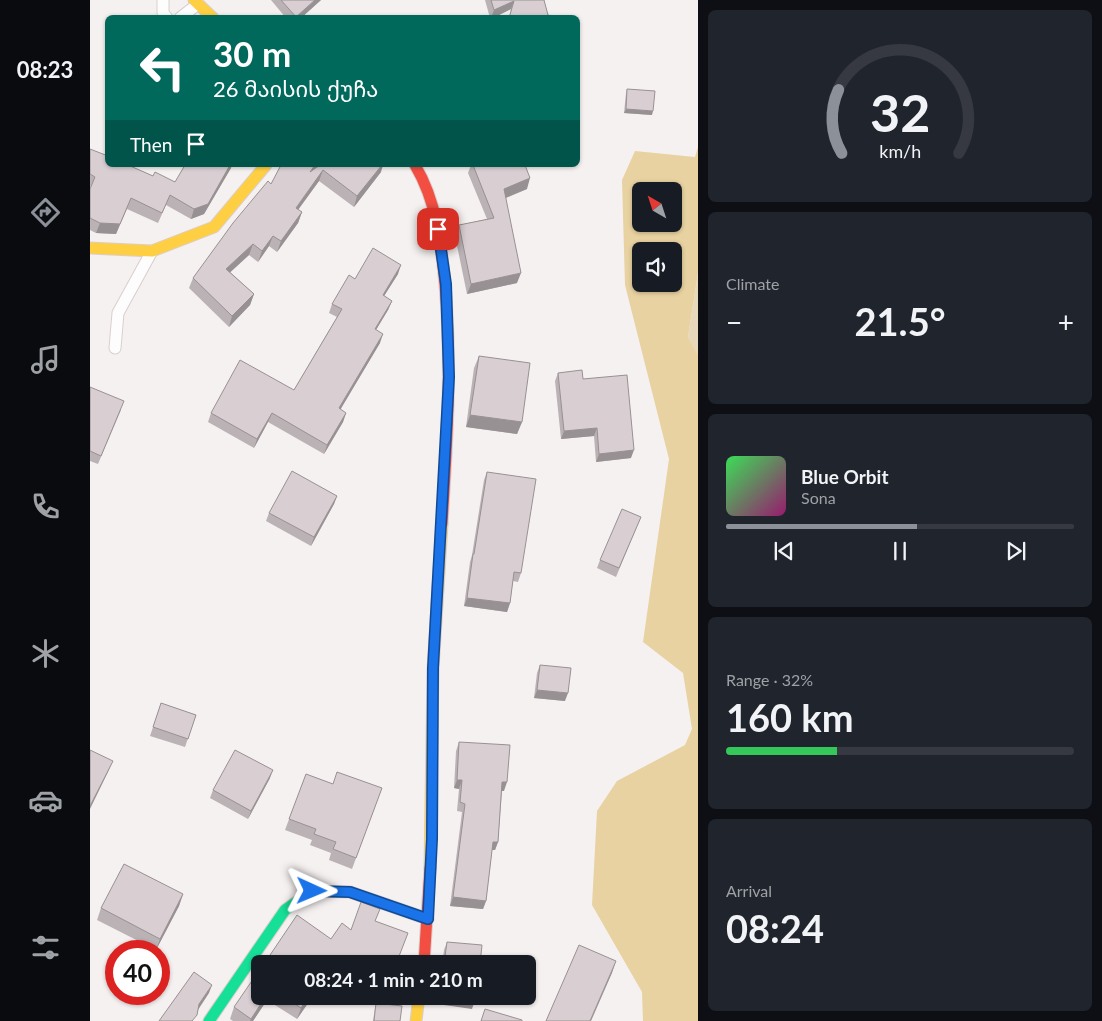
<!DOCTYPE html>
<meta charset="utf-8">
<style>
body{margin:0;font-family:Lato,"Noto Sans Georgian",sans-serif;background:#20242c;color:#f1f3f6;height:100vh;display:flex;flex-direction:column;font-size:19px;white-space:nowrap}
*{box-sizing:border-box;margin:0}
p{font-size:16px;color:#9ea1a6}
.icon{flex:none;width:28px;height:28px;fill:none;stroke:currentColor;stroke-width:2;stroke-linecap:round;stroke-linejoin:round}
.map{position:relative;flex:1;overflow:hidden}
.side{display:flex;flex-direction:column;gap:10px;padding:10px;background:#0d0f14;width:404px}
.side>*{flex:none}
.guide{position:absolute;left:15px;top:15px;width:475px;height:152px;border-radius:8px;box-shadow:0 1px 4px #0004;background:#00695c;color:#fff;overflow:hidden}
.needle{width:32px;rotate:321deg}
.buttons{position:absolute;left:542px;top:182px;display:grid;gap:10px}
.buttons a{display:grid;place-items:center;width:50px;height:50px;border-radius:8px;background:#171b24;box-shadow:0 1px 4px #0004;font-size:25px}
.speed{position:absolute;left:15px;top:940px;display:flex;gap:10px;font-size:25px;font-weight:700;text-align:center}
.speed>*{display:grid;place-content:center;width:65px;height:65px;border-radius:50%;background:#171b24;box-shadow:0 1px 4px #0004;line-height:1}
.speed .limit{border:8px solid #d22;background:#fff;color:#111}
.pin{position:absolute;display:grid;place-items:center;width:42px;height:42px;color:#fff;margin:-21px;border-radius:10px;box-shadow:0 2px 8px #0006}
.me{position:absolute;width:55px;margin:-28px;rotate:91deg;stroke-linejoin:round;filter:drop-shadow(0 0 4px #0008)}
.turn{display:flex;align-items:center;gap:18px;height:105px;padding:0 25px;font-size:22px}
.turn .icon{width:65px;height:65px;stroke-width:2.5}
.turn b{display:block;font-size:35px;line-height:42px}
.then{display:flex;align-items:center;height:48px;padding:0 25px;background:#0003;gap:10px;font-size:19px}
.big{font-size:38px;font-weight:700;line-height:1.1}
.side .tile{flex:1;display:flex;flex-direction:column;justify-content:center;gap:8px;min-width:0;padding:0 18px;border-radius:8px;background:#20242c}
.side .dial{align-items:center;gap:0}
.dial svg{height:130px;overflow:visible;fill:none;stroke:#363941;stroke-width:7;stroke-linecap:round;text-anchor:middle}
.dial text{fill:#f1f3f6;stroke:none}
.song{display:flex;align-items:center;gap:15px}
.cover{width:60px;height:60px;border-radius:8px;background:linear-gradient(135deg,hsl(130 70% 55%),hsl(320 70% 35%))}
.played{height:5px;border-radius:2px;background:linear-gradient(90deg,#8c9099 55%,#363941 55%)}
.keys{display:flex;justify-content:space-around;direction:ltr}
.heat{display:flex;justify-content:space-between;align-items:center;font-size:28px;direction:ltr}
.charge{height:8px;border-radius:4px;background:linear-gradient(90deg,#34c759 32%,#363941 0)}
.trip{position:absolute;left:161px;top:955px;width:285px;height:50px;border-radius:8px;background:#171b24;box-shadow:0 1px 4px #0004;font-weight:700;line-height:50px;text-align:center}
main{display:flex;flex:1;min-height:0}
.dock{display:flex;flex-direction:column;width:90px;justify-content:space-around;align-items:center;background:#090b0e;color:#9ea1a6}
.dock .icon{width:35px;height:35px}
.dock .selected{color:#8c9099}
.dock b{font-size:22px;color:#f1f3f6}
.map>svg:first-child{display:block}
</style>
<main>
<nav class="dock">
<b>08:23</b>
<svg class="icon selected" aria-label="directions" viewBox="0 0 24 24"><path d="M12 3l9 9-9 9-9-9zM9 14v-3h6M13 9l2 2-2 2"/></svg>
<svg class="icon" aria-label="music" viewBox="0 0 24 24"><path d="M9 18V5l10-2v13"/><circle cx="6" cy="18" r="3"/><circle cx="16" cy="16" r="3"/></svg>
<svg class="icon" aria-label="phone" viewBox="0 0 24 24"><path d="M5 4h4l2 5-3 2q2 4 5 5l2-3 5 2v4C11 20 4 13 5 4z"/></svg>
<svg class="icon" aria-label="climate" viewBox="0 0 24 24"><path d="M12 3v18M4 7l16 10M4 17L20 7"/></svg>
<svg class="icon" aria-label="car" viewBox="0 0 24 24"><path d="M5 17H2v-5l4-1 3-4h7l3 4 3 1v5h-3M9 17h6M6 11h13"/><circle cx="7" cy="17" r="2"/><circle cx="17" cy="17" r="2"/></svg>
<svg class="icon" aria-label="filters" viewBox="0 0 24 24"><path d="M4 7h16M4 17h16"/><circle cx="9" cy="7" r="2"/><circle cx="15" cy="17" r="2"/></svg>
</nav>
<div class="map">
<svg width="609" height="1021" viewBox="0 0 609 1021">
<rect width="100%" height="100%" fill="#f6f1f1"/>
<path fill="#e7d8bb" d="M608 273V358L598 337Z"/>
<path fill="#e8d2a1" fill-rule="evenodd" d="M608 147V273L598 337 609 358 608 1021H553L552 992 502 905 507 811 527 781 595 745 602 729 593 673 553 642 579 459 535 285 532 180 545 151 605 157ZM551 191H584V224H551ZM551 251H584V284H551Z"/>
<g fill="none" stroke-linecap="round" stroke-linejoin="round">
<defs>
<path id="lane" d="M73 0V13L77 18
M90 18 108 4
M25 348 28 313 62 251"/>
<path id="fast" d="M119 1021 195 910 222 891 260 892 338 919"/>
<path id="slow" d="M104 0 123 18
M0 248 62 251 124 227 176 165
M340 868 343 669 352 524
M326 1021 329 996"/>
<path id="jam" d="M325 165C347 202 351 243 355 285 362 365 357 444 352 524
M334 964 340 868"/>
</defs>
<use href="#lane" stroke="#dacecd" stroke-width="13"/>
<use href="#fast" stroke="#dacecd" stroke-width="13"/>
<use href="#slow" stroke="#dacecd" stroke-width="13"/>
<use href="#jam" stroke="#dacecd" stroke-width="13"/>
<use href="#lane" stroke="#fefdfd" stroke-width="11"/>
<use href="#fast" stroke="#16e098" stroke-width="11"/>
<use href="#slow" stroke="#ffcf43" stroke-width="11"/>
<use href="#jam" stroke="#f24e42" stroke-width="11"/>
</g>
<path fill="#bbb2b5" d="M181 0H231L211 18H196Z
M395 0H454L458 15 468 18H419L421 9 403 18H400Z
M537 89 562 115 534 113 536 93Z
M0 149 63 176 85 182 141 168 114 214 101 219 76 205 68 223 37 209 26 234 6 233 0 230V189L1 187 0 186Z
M381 165H435L437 189 416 198 427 283 377 294 365 236 369 225 397 219 378 173Z
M226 168 291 172 264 207 229 181 208 210 212 212 208 223 187 252 179 246 168 262 159 255 140 272 164 294 160 305 139 327 99 288 103 278 181 184Z
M308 274 294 296 302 301 298 310 286 330 290 343 250 409 256 413 253 422 234 454 178 422 164 448 118 422 121 413 204 390 247 317 239 313 242 304 265 279Z
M389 356 432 422 427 434 376 427 384 368Z
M468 373 493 379 541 458 506 462 504 436 471 439 465 381Z
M0 387 31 410 8 464 0 461Z
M397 472 431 573 428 582 423 581 420 603 417 612 374 606 380 562 382 555 394 480Z
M247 496 244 504 221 546 176 521 179 513Z
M551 517 526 577 507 568 510 560Z
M450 665 475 701 444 698 447 673Z
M71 703 106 715 95 747 60 736Z
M369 742 414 791H412L408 842 405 850H402L396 901 393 909 360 906 372 812 367 811 369 789 364 788 366 751Z
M216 774 243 784 292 788 262 869 239 860 241 853 220 845 222 840 195 830Z
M180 778 158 819 120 798 123 790Z
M93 894 89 906 66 950 7 920 11 908Z
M357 942 390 964H352L354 950Z
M170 996H223L207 1019 177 1000 163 1021H143L140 1019 144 1007Z
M269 996H293L290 1004 310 1021H283L285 1008 286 1004 269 998Z"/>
<path fill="#989193" d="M225 0H231L211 18H205Z
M424 1 421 9 403 18H401L404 10Z
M536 109 563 111 562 115 534 113Z
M140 165H142L141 168 114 214 101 219 104 209Z
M225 165H228L217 182 220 172Z
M292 165H293L291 172 264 207 267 196Z
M233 170 229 181 202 218 206 208Z
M440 178 437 189 410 200 414 189Z
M41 198 26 234 6 233 10 223Z
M212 212 208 223 187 252 191 241Z
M183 236 179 246 168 262 172 251Z
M163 244 159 255 133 279 136 269Z
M311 265 308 274 289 304 293 295Z
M431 273 427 283 377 294 381 284Z
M164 294 160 305 139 327 142 316Z
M302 301 298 310 281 338 285 329Z
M293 334 290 343 246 417 249 408Z
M182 413 178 422 164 448 167 439Z
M256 413 253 422 234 454 237 445Z
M380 415 432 422 427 434 376 427Z
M507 428 504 436 471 439 474 431Z
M544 450 541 458 506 462 509 454Z
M247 496 244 504 221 546 224 537Z
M377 598 420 603 417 612 374 606Z
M447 690 478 693 475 701 444 698Z
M23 761 18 772 0 809V806Z
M183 770 180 778 158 819 161 811Z
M367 780H372L369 789 364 788Z
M412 782H417L414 791H409Z
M403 842H408L405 850H400Z
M93 894 89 906 66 950 70 939Z
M363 897 396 901 393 909 360 906Z
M526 961 522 973 501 1021H500Z
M122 985 119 993 106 1013 109 1004Z
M176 996H179L177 1000 163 1021H160Z
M219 996H223L207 1019 211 1008Z
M349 996H355L385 1000 382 1009 347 1004Z"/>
<path fill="#d9cfd2" stroke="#989193" d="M191 0H225L206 17Z
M401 0H454L458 15 468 18H419L424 1 404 10Z
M537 89 565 91 563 111 536 109Z
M0 149 18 156V165H38L63 176 65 172 85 182 95 165H140L118 204 104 209 80 195 72 213 41 198 30 224 10 223 0 218V189L5 177 0 174Z
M191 165H225L220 172 230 165H292L267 196 233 170 206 208 212 212 191 241 183 236 172 251 163 244 136 269 164 294 142 316 103 278 143 223 178 181 181 184Z
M383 165H435L440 178 414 189 431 273 381 284 369 225 404 218Z
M283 248 311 265 293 295 302 301 285 329 293 334 249 408 256 413 237 445 182 413 167 439 121 413 150 360 204 390 252 309 242 304 259 275 265 279Z
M389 356 440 363 432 422 380 415Z
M492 370 493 379 537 375 544 450 509 454 507 428 474 431 468 373Z
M0 387 34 401 11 456 0 451Z
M202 471 247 496 224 537 179 513Z
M397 472 446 479 431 573 424 572 420 603 377 598 383 554H384Z
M532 509 551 517 529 568 510 560Z
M450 665 481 668 478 693 447 690Z
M71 703 106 715 98 739 63 727Z
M369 742 420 745 417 782H412L408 842H403L396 901 363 897 375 804 370 802 372 780H367Z
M0 750 23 761 0 806Z
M145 750 183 770 161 811 123 790Z
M247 772 292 788 266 858 243 849 246 842 224 834 226 829 199 819 216 774 243 784Z
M34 864 93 894 70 939 11 908Z
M271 902 290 909 285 921 318 933 306 964H249L243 961 241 964H174L207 915 241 939 252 923 261 930Z
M357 942 392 945 390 964H354Z
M489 945 526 961 500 1021H456Z
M170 969V996H176L161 1019 144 1007Z
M104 972 122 985 109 1004 107 1015 102 1021H69Z
M193 996H219L211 1008Z
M355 996H386L385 1000Z
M286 1003 312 1006 310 1021H284Z
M395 1009 432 1020V1021H391Z"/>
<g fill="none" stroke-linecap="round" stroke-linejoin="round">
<defs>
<path id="route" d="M222 891 260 892 338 919 342 839 343 668 359 377 356 284 348 229"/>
</defs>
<use href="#route" stroke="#114b97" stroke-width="12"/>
<use href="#route" stroke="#1a73e8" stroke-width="9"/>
</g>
</svg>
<div class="buttons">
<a><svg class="needle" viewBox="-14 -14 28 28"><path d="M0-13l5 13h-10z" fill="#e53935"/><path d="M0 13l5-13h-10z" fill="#9ea1a6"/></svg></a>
<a><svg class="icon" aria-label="sound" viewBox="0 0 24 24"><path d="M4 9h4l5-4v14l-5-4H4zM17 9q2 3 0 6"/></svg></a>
</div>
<div class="speed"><div class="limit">40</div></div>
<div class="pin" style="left:348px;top:229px;background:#d93025"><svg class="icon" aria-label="arrive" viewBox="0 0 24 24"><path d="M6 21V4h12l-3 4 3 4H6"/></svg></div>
<svg class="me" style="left:222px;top:891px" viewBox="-20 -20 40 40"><path d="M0-17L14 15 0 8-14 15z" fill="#1a73e8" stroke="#fff" stroke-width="4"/></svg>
<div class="trip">08:24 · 1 min · 210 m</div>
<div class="guide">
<div class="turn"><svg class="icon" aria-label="left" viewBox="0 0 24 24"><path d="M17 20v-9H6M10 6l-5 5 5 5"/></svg><div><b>30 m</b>26 მაისის ქუჩა</div></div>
<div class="then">Then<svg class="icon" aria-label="arrive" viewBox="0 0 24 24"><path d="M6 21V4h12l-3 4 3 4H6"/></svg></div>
</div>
</div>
<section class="side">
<div class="tile dial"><svg viewBox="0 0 100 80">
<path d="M14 69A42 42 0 1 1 86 69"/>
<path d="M14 69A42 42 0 0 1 12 30" stroke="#8c9099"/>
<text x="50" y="56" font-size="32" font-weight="700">32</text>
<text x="50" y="72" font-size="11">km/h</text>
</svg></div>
<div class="tile"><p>Climate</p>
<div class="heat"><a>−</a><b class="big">21.5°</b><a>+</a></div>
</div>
<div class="tile">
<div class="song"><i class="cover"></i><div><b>Blue Orbit</b><p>Sona</p></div></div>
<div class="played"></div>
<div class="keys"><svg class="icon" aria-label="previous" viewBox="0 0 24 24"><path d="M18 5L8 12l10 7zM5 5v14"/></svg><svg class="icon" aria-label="pause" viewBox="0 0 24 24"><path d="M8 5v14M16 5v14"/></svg><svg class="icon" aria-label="next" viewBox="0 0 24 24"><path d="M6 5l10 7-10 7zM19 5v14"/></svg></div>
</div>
<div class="tile"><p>Range · 32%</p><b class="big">160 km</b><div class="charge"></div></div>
<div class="tile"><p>Arrival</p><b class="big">08:24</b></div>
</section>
</main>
